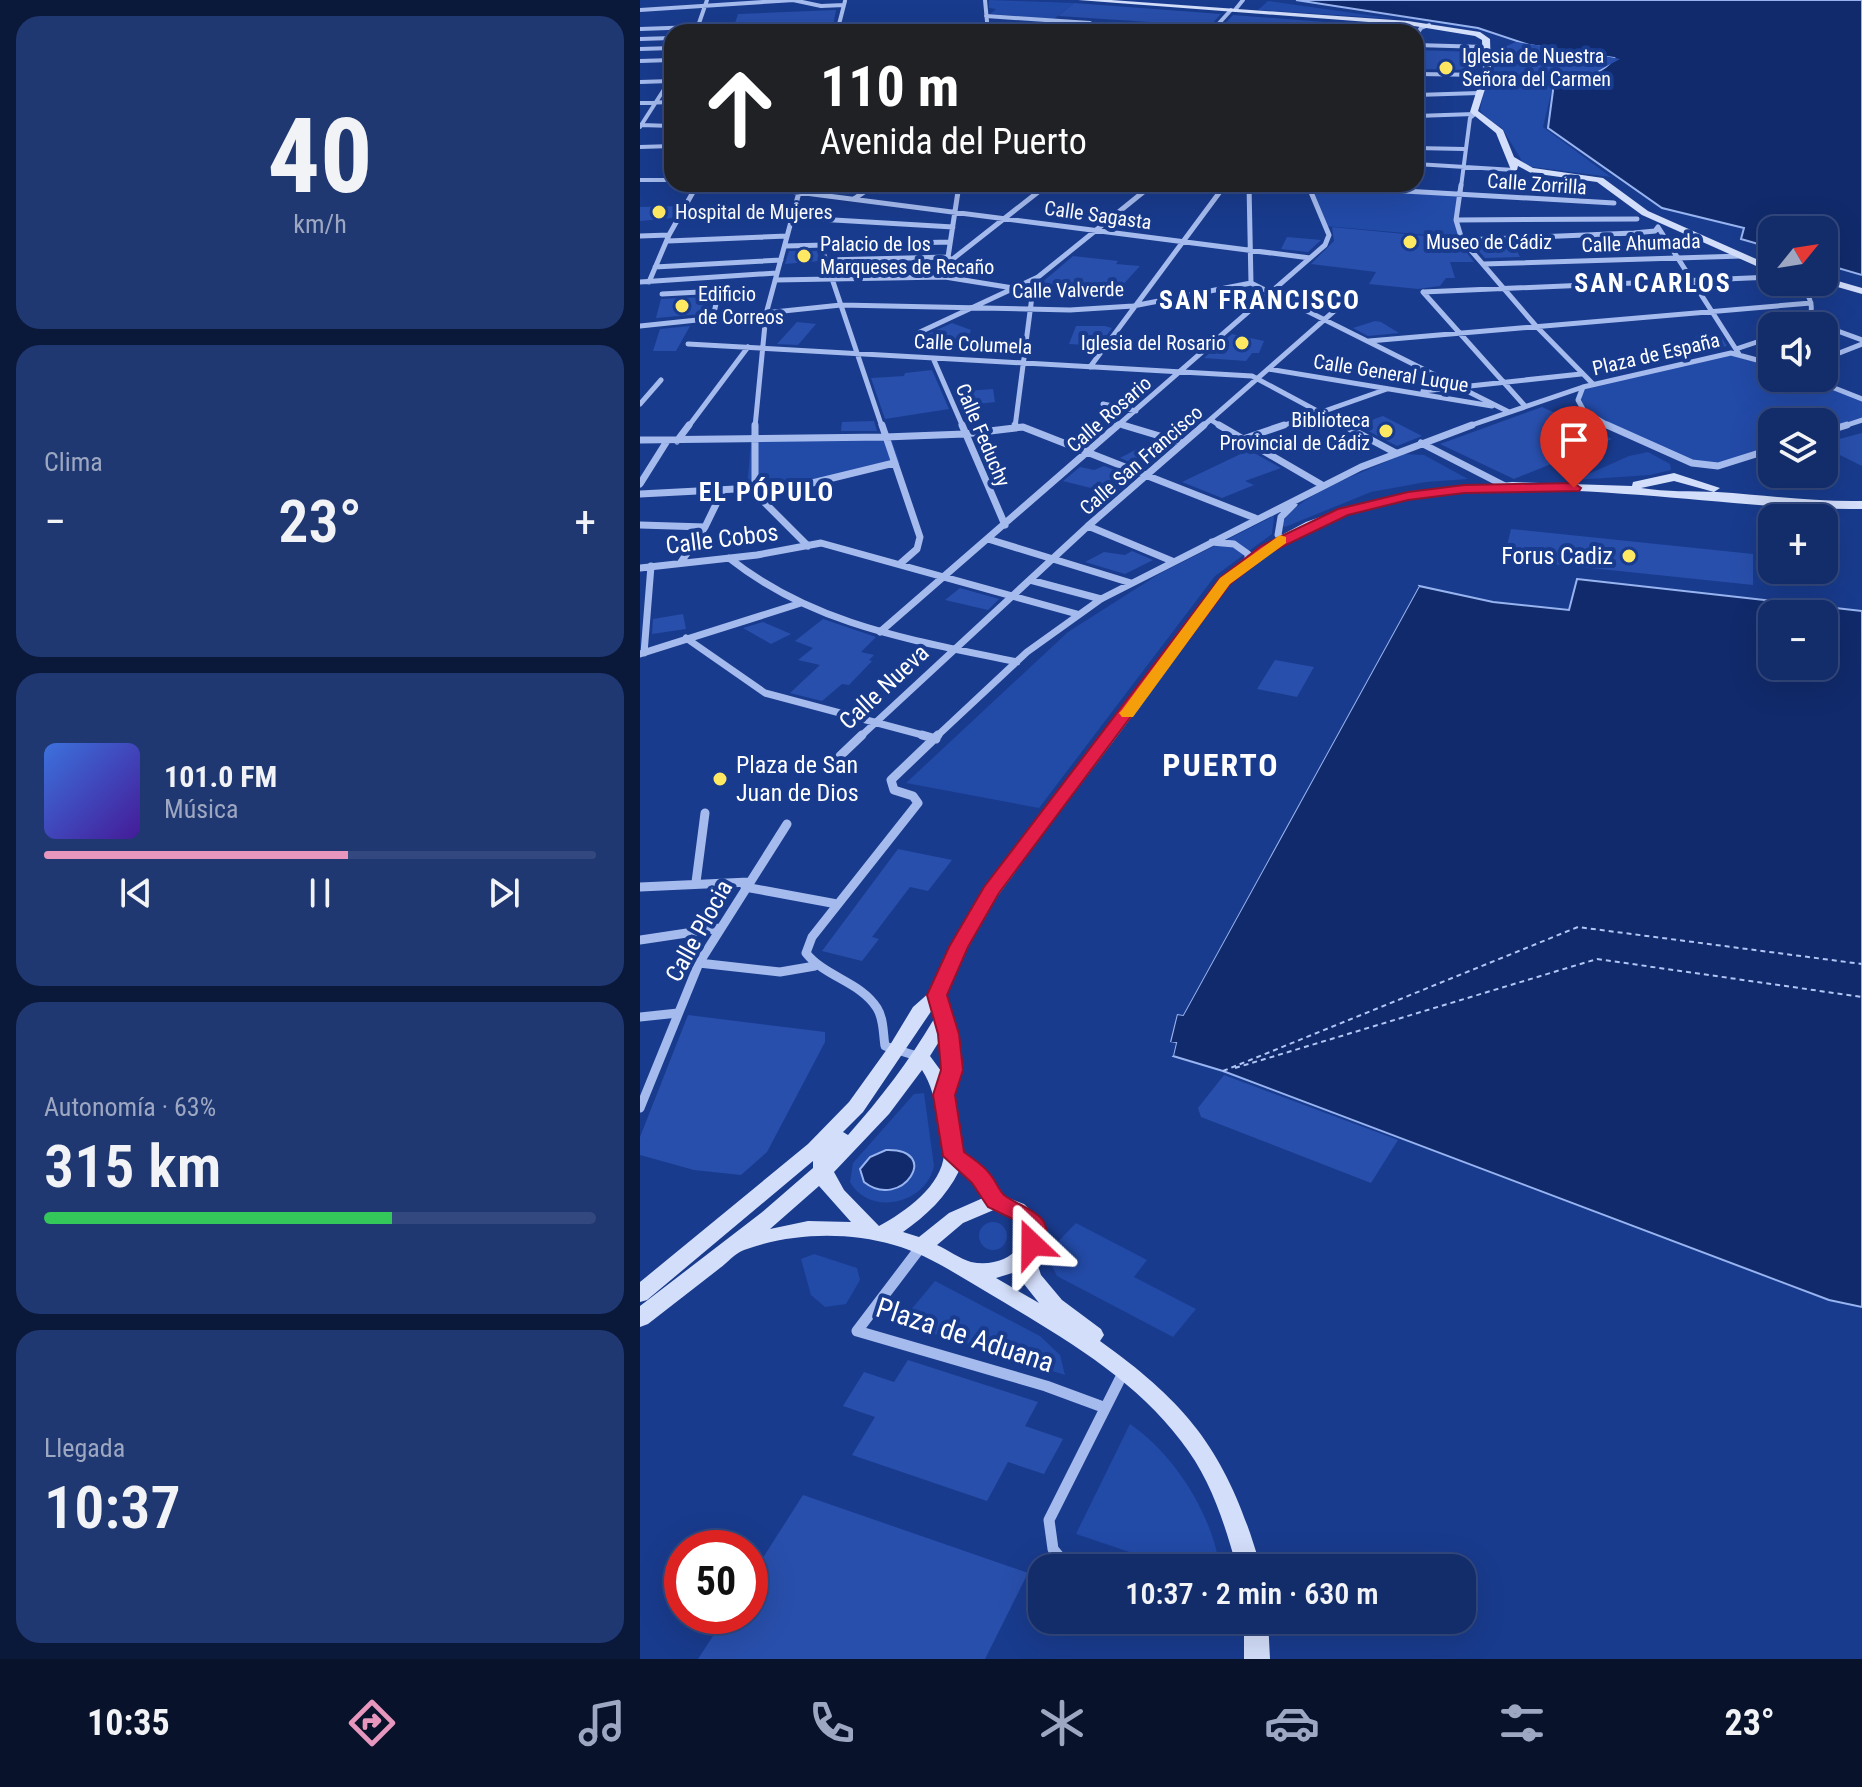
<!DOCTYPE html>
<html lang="es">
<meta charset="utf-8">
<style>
body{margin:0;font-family:"Roboto Condensed",sans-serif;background:#203872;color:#f1f3f6;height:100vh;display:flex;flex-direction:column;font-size:30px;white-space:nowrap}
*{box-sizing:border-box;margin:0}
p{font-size:26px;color:#9da7c1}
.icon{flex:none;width:44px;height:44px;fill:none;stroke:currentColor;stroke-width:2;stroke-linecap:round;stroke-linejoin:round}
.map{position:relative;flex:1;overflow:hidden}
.drawer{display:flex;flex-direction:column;gap:16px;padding:16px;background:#0a183a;width:640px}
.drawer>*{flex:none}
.banner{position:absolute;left:24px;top:24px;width:760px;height:168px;border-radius:24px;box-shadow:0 8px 32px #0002,0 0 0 2px #32487e;background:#202124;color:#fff;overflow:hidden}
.needle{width:52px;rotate:60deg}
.buttons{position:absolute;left:1118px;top:216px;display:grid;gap:16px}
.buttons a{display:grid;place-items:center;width:80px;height:80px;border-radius:16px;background:#132c6a;box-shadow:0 8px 32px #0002,0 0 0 2px #32487e;font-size:40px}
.speed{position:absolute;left:24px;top:1530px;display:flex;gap:16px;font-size:40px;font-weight:700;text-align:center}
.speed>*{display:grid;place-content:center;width:104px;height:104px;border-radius:50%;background:#132c6a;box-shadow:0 8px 32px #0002,0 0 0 2px #32487e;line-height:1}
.speed .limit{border:12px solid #d22;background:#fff;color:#111}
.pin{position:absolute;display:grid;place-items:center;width:68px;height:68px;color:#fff;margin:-82px -34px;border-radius:50% 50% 50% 0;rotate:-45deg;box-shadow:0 0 8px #0007}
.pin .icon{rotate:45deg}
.me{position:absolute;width:88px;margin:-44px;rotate:337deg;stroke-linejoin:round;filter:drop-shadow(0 0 6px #0008)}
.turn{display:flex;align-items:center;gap:28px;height:168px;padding:0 24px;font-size:36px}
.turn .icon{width:104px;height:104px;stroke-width:2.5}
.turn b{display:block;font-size:56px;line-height:68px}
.big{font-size:60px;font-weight:600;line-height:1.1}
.drawer .card{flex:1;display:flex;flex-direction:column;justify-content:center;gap:12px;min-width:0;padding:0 28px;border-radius:24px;background:#203872}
.drawer .dial{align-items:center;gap:0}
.dial b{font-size:104px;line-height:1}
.song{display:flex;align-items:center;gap:24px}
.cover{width:96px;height:96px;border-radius:12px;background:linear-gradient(135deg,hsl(220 70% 55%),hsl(260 70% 35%))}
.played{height:8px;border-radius:4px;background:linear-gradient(90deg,#e797bd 55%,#32487e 55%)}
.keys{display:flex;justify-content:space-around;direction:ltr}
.heat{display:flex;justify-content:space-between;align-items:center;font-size:44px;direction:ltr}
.charge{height:12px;border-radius:6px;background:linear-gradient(90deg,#34c759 63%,#32487e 0)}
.trip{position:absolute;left:388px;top:1554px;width:448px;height:80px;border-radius:24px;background:#132c6a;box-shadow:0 8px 32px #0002,0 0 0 2px #32487e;font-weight:600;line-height:80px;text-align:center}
.menu{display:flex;height:128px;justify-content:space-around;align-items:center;background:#08122a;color:#9da7c1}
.menu .icon{width:56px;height:56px}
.menu .current{color:#e797bd}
.menu b{font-size:36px;color:#f1f3f6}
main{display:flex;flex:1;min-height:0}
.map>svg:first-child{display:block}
</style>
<main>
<section class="drawer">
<div class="card dial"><b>40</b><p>km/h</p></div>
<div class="card"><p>Clima</p>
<div class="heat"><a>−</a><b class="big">23°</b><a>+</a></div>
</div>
<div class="card">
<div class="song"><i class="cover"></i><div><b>101.0 FM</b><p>Música</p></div></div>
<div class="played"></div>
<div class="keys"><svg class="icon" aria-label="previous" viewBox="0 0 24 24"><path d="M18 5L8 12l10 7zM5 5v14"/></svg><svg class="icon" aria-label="pause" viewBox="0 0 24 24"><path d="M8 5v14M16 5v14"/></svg><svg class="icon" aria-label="next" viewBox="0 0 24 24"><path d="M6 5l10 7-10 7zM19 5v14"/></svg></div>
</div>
<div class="card"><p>Autonomía · 63%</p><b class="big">315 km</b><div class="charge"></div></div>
<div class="card"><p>Llegada</p><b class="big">10:37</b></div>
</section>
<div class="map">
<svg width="1222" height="1659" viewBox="0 0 1222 1659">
<rect width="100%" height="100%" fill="#193b8d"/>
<path fill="#224aa7" d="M349 0 434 3 414 19 350 14 356 9 349 8Z
M628 1 756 19 618 10Z
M867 52 885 63 886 83 902 84 909 75 913 85 903 127 971 177 885 166 862 128 845 117 840 110 845 85 854 76V53Z
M669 185 818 195 816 220 821 238 685 226Z
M1091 353 1132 364V378H1169L1222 399V421L1184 432V422H1132V449L1078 466 1052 463 944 411 938 396 943 387Z
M250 435 260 464 119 499 107 487 111 442Z
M1008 452 1030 464 1031 470 1010 475 935 480 989 456Z
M763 454 784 455 828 479 786 482 731 492 645 527 641 525C658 492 730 471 763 454Z
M634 516 632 534 575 576 399 808 266 783 428 632 519 574Z
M284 1093 294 1166C286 1204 230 1217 210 1182L213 1163 274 1094Z
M339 1236a14 14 0 1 1 28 0a14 14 0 1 1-28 0Z
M436 1223 507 1260 494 1277 556 1309 533 1337 417 1276 406 1254Z
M174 1254 217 1268 220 1280 206 1304 185 1307 171 1295 161 1259Z
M295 1281 400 1336 420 1355 425 1375 260 1323Z
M490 1424C535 1455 572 1514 580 1568H537L436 1534Z"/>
<path fill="#112a6b" stroke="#98b4f0" stroke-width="2" fill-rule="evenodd" d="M656 0H1222V275L1184 264V230H1132V248L1101 239 1104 228 1022 208 908 128 914 83C934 79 962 77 974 58L889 45 838 28Z
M937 579 1222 611V1307L1189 1300 583 1071 533 1056 536 1043H530L537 1014 543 1015 779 586 853 602 929 610ZM1132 614H1184V666H1132Z
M246 1150C303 1148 262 1212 224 1182L220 1169 230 1157Z"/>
<path fill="#193b8d" d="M775 586H779L543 1015 537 1014 530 1042 536 1043 533 1056 529 1054 531 1047 526 1042 533 1012 540 1010Z"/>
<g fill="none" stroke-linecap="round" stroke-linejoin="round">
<path stroke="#b1c6f5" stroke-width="2" stroke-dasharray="5 4" stroke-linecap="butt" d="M595 1068 957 959 1222 997
M583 1071 938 927 1222 964"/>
</g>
<path fill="#284fac" d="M434 3 461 5 581 14 570 26 418 16Z
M196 10 192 32H92L98 14Z
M593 15 697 23 696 32H613L583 26Z
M876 42 944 52 980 59 950 75 913 85 886 83 885 63 862 48Z
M776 50 836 52 834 70 776 69Z
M39 206 32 218 0 221V207Z
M692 227 816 239 834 262H810L815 278H806L800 286 778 289 729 284 736 272 671 264 694 241Z
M647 237 681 240 668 252 641 249Z
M873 243 880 257 845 258 834 245Z
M149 251H177L180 261 145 264Z
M433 256 478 261 476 264 500 266 478 290 399 285Z
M66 297 62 314 16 318 21 299Z
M735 321 741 322 759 333 728 336 713 328Z
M157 322 176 324 158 345 137 344Z
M312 323 331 330 326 343 289 342 286 335Z
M50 326 36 351H13L20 329Z
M436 326H465L472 328 459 346 429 344Z
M592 334 624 341 619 353H612L606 361 564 358Z
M1079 334 1087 346 1070 350 1054 337Z
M292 370 309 409 245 419 231 378 264 376 265 373Z
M353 389 355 402 320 406 314 392Z
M902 407 972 439 874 479 800 444Z
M743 416 782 436 757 446 717 425Z
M234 421 237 431H201L202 422Z
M1222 433V466L1184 447V443Z
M497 449 519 456 505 468 480 458Z
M609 450 641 468 605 481 614 485 582 498 542 482Z
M464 466 494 477 475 494 423 481 440 467 454 470Z
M871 529 1113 554V585L864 559Z
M492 551 513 560 485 574 445 562 464 552 485 555Z
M320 588 359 599 348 610 305 600Z
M43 614 46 629 12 634 13 619Z
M183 619 236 637 221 652 234 655 229 660 232 661 209 685 202 684 182 701 150 693 180 665 158 660 173 648 155 641Z
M123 622 151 634 131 644 103 628Z
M635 660 674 667 657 697 617 689Z
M258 849 312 860 288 891 270 887 232 937 239 939 222 961 182 951Z
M48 1015 185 1032V1042L127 1152 101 1175 54 1170 0 1155V1137Z
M584 1075 758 1140 731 1183 561 1117 558 1108Z
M268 1360 398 1402 385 1426 423 1439 404 1474 368 1462 347 1501 212 1455 235 1417 203 1406 224 1372 254 1382Z
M163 1495 388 1573 345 1659H58L86 1616H110V1578Z"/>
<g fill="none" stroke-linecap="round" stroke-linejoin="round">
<path stroke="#a5bbee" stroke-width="4" d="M153 0 181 6 204 5
M345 0 348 32
M0 10 154 0
M595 10 603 0
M346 16 450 23
M0 29 57 27
M57 29 67 0
M348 31 463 25 597 32
M197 32 205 1
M571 32 591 10
M776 35 781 28 789 25
M0 39 32 38
M776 45 845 47
M0 49 32 48
M0 61 32 60
M776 74 845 75
M0 82 31 81
M776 95 839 93
M0 103 32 102
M776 116 834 114
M1 125 32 126
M0 127 32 77
M0 147 32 146
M776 148 824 149
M776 164 874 170
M0 180H32
M99 184 118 187
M651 184 694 187
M231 187 235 184
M405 187 408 184
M510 187 513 184
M583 187 585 184
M821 187 830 118 835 114"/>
<path stroke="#a5bbee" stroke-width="5" d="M103 185 670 258
M609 185 611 283
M660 185 974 203
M821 185 816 220 822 240 896 326 953 384
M214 199 234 185
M41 211 313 227
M816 220 997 219
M0 236 29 235
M822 240 994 233 1015 231 1018 227 1099 354
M28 241 147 236
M145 246 310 242
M181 246 242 427
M186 260 309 257
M309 262 407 185
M843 264 1102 256
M15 267 141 260
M305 277 319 185
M135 280 305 277 373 288
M0 282 137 273
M9 282 29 235 57 185
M1158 282C1171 295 1177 311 1164 326
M611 283 867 411
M783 292 1132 277
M783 292 884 405
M22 294 79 291 73 317
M0 326 201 305 430 310 493 306 611 283
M1184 326 1222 340
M280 332 398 277 512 185
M729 341 1171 303
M48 344 612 376 707 427
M1096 349 1132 337
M293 358 323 427
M1184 359 1222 344
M450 367 585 185
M628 369 852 406
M1169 378 1222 399
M783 391 941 374
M0 404 21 380
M463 404 496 411
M571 420 582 427
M481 424 489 427
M48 427 108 347
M115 427 126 314 161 185
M375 427 394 281 397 278
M476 427 685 245 689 235 668 185
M562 427 709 298
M639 427 747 389
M826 427 943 387
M971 427 944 411 938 400 943 387 1091 353 1132 364
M1201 427 1222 420"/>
<path stroke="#a5bbee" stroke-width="7" d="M115 425V488L123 495 254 463
M242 425 280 537 277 549 261 563
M322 425 365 525
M483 425 543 443
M579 425 682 485
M703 425 756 453
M967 425 1052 463 1078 466 1132 449
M375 428V425
M1184 432 1207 425
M603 439 644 425
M0 440 245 437 325 434 383 427 615 518
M37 441 49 425
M781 443 867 487
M0 484 27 441
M0 494 115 488
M123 495 121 499 168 546
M0 525 65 527
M448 526 532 561
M348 539 491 583
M641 539 638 535 641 517 654 504
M572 542 594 544 608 554V561
M89 558C175 626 273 640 377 662
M41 562 65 527 82 492
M0 568 117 555 181 543 437 614
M390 580 461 599
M240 632 478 425
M46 638 125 693 290 737
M4 653 11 566
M0 654 161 603
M220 737 448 526 564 425
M296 737 387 652 461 599 721 467 832 425"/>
<path stroke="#a5bbee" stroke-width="9" d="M282 735 296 739
M200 756 222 735
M56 882 65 813
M0 887 109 882
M105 887 197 904
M0 940 80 928
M59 963 140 972 175 966
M0 1017 38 1013
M280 1057 245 1046C243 1034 244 1019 237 1008 221 982 185 977 166 953L172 937 278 803 273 796 254 790 251 780 298 735
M0 1108 59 963 147 824"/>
<path stroke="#a5bbee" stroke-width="11" d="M280 1248 217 1331 406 1386 463 1407
M435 1568 422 1560 413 1549 409 1520 485 1369
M594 1620 612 1626"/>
<path fill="#d3defa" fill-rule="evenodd" d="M438 0H471L768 21 840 32 850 39 851 70 838 111 863 130 874 157 893 168 963 178 1008 211 1132 266V273L1002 215 957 182 891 173 878 166 877 170H871L856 133 830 112 843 70 842 40 835 36 768 25Z
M1184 277 1222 288V294L1180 282H1184Z
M1034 473 1080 488 1074 492 1034 481 1001 488C1027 492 1051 491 1077 492 1126 495 1173 502 1222 501V509C1027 512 750 430 591 583 578 595 569 612 558 626 536 657 513 688 490 719 452 771 411 821 374 874 363 889 352 903 342 918 328 942 318 970 306 995L320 1048V1077L312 1097 324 1153 347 1172 363 1196 384 1204 398 1217 403 1237 397 1263 401 1275 422 1300 461 1329 464 1335 460 1341C554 1408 589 1458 621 1568H597C584 1522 571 1479 541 1441 492 1376 418 1335 350 1294 319 1276 287 1254 254 1245 206 1231 150 1233 104 1250 95 1253 87 1263 80 1268 56 1287 32 1305 8 1324L0 1327V1306L121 1213 173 1168V1161L7 1300 0 1302V1282L168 1144 209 1102 250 1045 273 1007 290 992 328 914 401 813 478 716 580 578 621 546 666 522 714 505 769 492 872 482 992 486 993 482ZM292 1010 294 1019C269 1061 241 1098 208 1135L203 1132 223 1112ZM300 1040 301 1071 290 1056ZM282 1070C291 1084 295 1100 298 1117 300 1129 305 1142 304 1154 302 1186 265 1212 239 1226L204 1190 194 1172 249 1114ZM319 1171 333 1182 343 1198 309 1213 279 1237 263 1232C287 1215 306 1197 319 1171ZM179 1186 211 1222 168 1221 130 1229ZM356 1209C409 1229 373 1271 331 1262 320 1259 308 1250 297 1245L323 1223ZM379 1271 384 1284 399 1303 356 1278Z
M604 1620H628L630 1659H604Z"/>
</g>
<path fill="#e11d48" stroke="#92132f" stroke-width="2" d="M934 483 941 488 939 491 824 493 768 500 708 515 631 552 590 584 359 893 328 947 307 995 319 1034 323 1070 315 1095 324 1152C333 1159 343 1165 349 1173 355 1179 358 1189 364 1195 381 1209 421 1213 401 1250L392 1253 384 1250 381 1244 382 1228 377 1221 348 1207 332 1183 303 1156 293 1095 301 1070 298 1034 287 995 309 947 344 887 580 578 621 546 698 509 768 492 824 485Z"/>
<path fill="#f59e0b" d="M640 535 646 537V543L590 584 493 717H482L479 713 482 710 580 578Z"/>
<g fill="#ffe963" stroke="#193b8d" stroke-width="3">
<circle cx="806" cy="68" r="8"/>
<circle cx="19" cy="212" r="8"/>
<circle cx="770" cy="242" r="8"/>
<circle cx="164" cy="256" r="8"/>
<circle cx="42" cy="306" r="8"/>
<circle cx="602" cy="343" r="8"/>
<circle cx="746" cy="431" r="8"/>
<circle cx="989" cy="556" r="8"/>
<circle cx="80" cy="779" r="8"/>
</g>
<g text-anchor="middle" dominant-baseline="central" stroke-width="8" stroke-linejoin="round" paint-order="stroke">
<g font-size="20" fill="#fff" stroke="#193b8d" text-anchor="start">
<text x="822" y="56">Iglesia de Nuestra<tspan x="822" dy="23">Señora del Carmen</tspan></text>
<text x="35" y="212">Hospital de Mujeres</text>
<text x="786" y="242">Museo de Cádiz</text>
<text x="180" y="244">Palacio de los<tspan x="180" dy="23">Marqueses de Recaño</tspan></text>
<text x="58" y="294">Edificio<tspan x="58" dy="23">de Correos</tspan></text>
<text x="586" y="343" text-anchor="end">Iglesia del Rosario</text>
<text x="730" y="420" text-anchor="end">Biblioteca<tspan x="730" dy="23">Provincial de Cádiz</tspan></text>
</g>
<g font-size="20" fill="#fff" stroke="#193b8d">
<text transform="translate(897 184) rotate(4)">Calle Zorrilla</text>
<text transform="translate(458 215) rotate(8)">Calle Sagasta</text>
<text transform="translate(1001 243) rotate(-2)">Calle Ahumada</text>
<text transform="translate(428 290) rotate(-1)">Calle Valverde</text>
<text transform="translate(333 344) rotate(3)">Calle Columela</text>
<text transform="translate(1016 354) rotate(-13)">Plaza de España</text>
<text transform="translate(751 373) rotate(9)">Calle General Luque</text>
<text transform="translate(469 414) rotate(-41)">Calle Rosario</text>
<text transform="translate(343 435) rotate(67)">Calle Feduchy</text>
<text transform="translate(501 460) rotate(-41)">Calle San Francisco</text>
</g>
<g font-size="24" fill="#fff" stroke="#193b8d">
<text transform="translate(82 539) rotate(-7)">Calle Cobos</text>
<text transform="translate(244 687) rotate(-43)">Calle Nueva</text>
<text transform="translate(59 931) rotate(-61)">Calle Plocia</text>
</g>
<g font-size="24" fill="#fff" stroke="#193b8d" text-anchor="end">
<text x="973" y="556">Forus Cadiz</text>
<text x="96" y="765" text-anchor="start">Plaza de San<tspan x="96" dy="28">Juan de Dios</tspan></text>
</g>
<g font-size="26" font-weight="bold" letter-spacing="2" fill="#fff" stroke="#193b8d">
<text x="1013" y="283">SAN CARLOS</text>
<text x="620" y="300">SAN FRANCISCO</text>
<text x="127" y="492">EL PÓPULO</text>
</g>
<g font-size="28" fill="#fff" stroke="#193b8d">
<text transform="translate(325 1335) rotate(18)">Plaza de Aduana</text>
</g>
<g font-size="32" font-weight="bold" letter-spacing="2" fill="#fff" stroke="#193b8d">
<text x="581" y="765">PUERTO</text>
</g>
</g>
</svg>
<div class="buttons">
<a><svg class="needle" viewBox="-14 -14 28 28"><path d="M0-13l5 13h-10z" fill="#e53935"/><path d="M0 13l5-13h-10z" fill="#9da7c1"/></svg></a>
<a><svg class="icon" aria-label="sound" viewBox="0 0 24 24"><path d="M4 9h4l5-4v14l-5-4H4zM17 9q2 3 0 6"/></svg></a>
<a><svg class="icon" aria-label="layers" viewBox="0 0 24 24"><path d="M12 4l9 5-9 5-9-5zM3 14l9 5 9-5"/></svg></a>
<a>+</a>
<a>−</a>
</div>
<div class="speed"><div class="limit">50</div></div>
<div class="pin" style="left:934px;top:488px;background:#d93025"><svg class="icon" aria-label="arrive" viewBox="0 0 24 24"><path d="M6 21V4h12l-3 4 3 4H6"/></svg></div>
<svg class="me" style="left:392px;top:1244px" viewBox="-20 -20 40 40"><path d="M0-17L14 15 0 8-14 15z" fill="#e11d48" stroke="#fff" stroke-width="4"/></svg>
<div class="trip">10:37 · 2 min · 630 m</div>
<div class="banner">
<div class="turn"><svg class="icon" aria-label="ahead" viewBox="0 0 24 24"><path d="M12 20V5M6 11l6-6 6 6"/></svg><div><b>110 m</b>Avenida del Puerto</div></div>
</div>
</div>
</main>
<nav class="menu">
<b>10:35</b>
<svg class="icon current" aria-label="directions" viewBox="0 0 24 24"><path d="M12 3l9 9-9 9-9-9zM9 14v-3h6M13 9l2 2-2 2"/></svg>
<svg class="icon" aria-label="music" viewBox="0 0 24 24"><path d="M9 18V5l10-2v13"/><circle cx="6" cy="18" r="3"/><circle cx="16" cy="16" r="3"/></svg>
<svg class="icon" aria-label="phone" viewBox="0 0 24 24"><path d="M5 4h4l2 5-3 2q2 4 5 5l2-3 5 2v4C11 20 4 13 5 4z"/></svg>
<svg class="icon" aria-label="climate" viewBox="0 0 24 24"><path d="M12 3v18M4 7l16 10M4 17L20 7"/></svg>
<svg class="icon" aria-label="car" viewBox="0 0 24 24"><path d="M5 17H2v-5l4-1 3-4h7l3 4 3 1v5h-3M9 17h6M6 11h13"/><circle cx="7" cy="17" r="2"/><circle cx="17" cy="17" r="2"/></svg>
<svg class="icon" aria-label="filters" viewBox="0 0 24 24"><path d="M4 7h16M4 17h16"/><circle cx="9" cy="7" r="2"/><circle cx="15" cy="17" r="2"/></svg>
<b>23°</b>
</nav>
